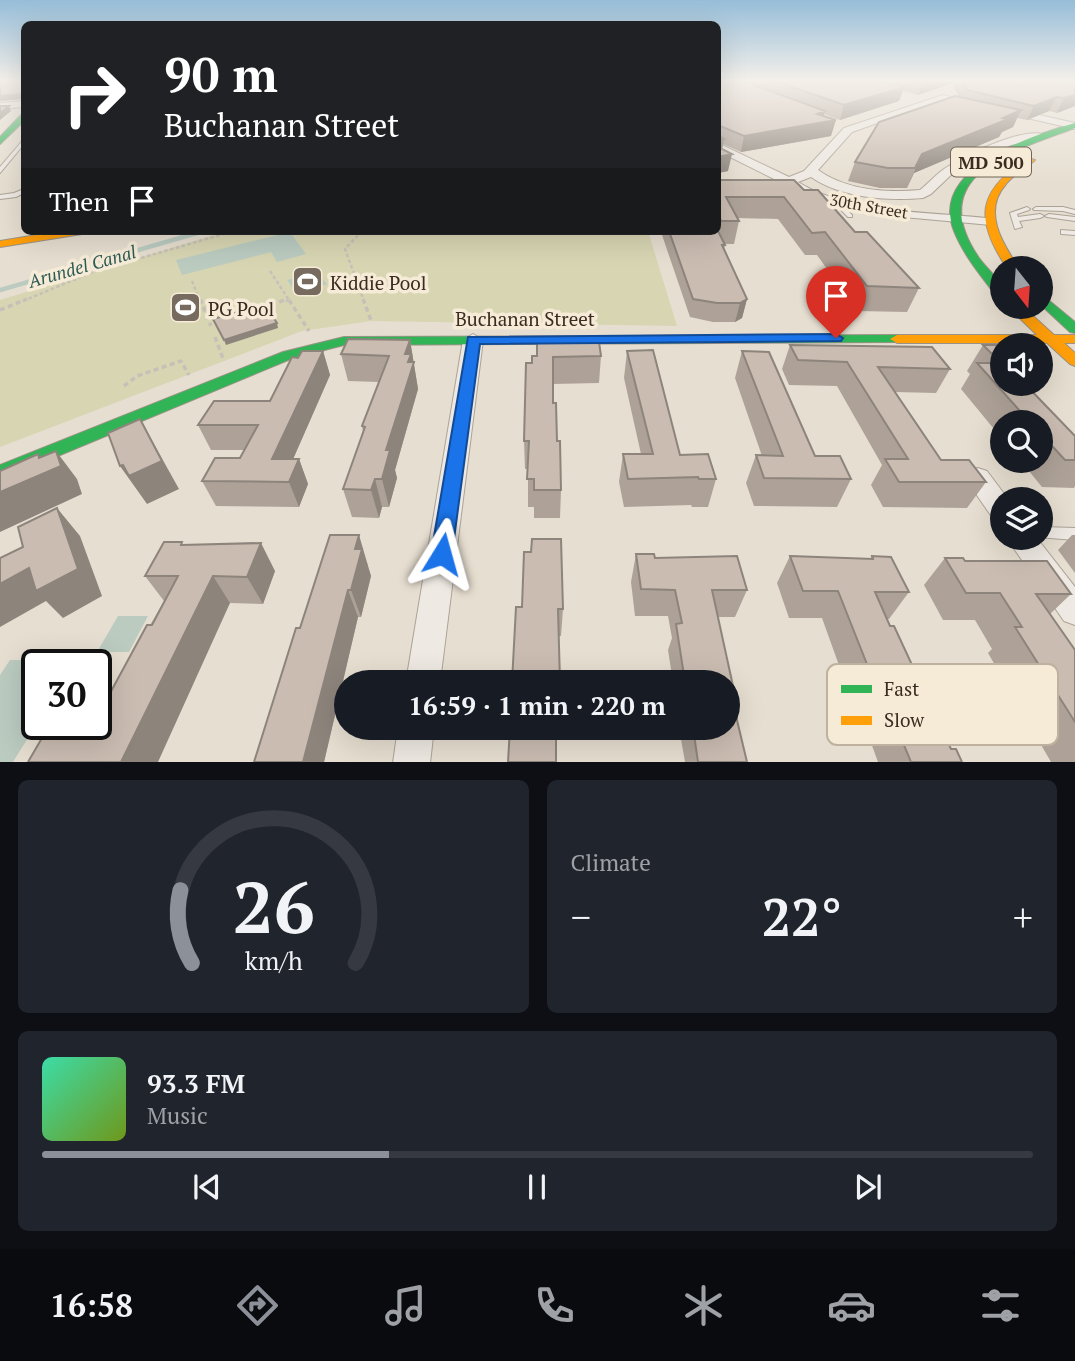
<!DOCTYPE html>
<meta charset="utf-8">
<style>
body{margin:0;font-family:"PT Serif",serif;background:#20242c;color:#f1f3f6;height:100vh;display:flex;flex-direction:column;font-size:26px;white-space:nowrap}
*{box-sizing:border-box;margin:0}
p{font-size:23px;color:#9ea1a6}
.icon{flex:none;width:38px;height:38px;fill:none;stroke:currentColor;stroke-width:2;stroke-linecap:round;stroke-linejoin:round}
.map{position:relative;height:762px;overflow:hidden}
.drawer{display:flex;flex-direction:column;gap:18px;padding:18px;background:#0d0f14;flex:1}
.drawer>*{flex:none}
.banner{position:absolute;left:21px;top:21px;width:700px;height:214px;border-radius:10px;box-shadow:0 7px 28px #0002;background:#202124;color:#fff;overflow:hidden}
.needle{width:46px;rotate:163deg}
.tools{position:absolute;left:990px;top:256px;display:grid;gap:14px}
.tools a{display:grid;place-items:center;width:63px;height:63px;border-radius:50%;background:#171b24;box-shadow:0 7px 28px #0002;font-size:35px}
.speed{position:absolute;left:21px;top:649px;display:flex;gap:14px;font-size:35px;font-weight:700;text-align:center}
.speed>*{display:grid;place-content:center;width:91px;height:91px;border-radius:50%;background:#171b24;box-shadow:0 7px 28px #0002;line-height:1}
.speed .limit{border:4px solid #111;border-radius:10px;background:#fff;color:#111}
.pin{position:absolute;display:grid;place-items:center;width:60px;height:60px;color:#fff;margin:-72px -30px;border-radius:50% 50% 50% 0;rotate:-45deg;box-shadow:0 0 7px #0007}
.pin .icon{rotate:45deg}
.me{position:absolute;width:77px;margin:-38px;rotate:8deg;stroke-linejoin:round;filter:drop-shadow(0 0 5px #0008)}
.turn{display:flex;align-items:center;gap:24px;height:147px;padding:0 28px;font-size:32px}
.turn .icon{width:91px;height:91px;stroke-width:2.5}
.turn b{display:block;font-size:49px;line-height:60px}
.then{display:flex;align-items:center;height:66px;padding:0 28px;background:#0003;gap:14px;font-size:26px}
.big{font-size:52px;font-weight:700;line-height:1.1}
.drawer .card{flex:1;display:flex;flex-direction:column;justify-content:center;gap:10px;min-width:0;padding:0 24px;border-radius:10px;background:#20242c}
.drawer .dial{align-items:center;gap:0}
.dial svg{height:182px;overflow:visible;fill:none;stroke:#363941;stroke-width:7;stroke-linecap:round;text-anchor:middle}
.dial text{fill:#f1f3f6;stroke:none}
.song{display:flex;align-items:center;gap:21px}
.cover{width:84px;height:84px;border-radius:10px;background:linear-gradient(135deg,hsl(160 70% 55%),hsl(80 70% 35%))}
.played{height:7px;border-radius:4px;background:linear-gradient(90deg,#8c9099 35%,#363941 35%)}
.keys{display:flex;justify-content:space-around;direction:ltr}
.heat{display:flex;justify-content:space-between;align-items:center;font-size:38px;direction:ltr}
.drawer .tiles{flex:1;display:grid;gap:18px;grid-template-columns:1fr 1fr}
.card:last-child{grid-column:span 2}
.trip{position:absolute;left:334px;top:670px;width:406px;height:70px;border-radius:35px;background:#171b24;box-shadow:0 7px 28px #0002;font-weight:700;line-height:70px;text-align:center}
.tabs{display:flex;height:112px;justify-content:space-around;align-items:center;background:#090b0e;color:#9ea1a6}
.tabs .icon{width:49px;height:49px}
.tabs .active{color:#8c9099}
.tabs b{font-size:32px;color:#f1f3f6}
.map>svg:first-child{display:block}
</style>
<div class="map">
<svg width="1075" height="763" viewBox="0 0 1075 763">
<rect width="100%" height="100%" fill="#e6ded0"/>
<path fill="#d7d5b2" d="M227 231H648L677 326 371 321 302 331 0 447V300Z"/>
<path fill="#bbcbc0" d="M290 232 306 254 277 262 271 252 182 275 176 260Z
M316 272 327 284 296 293 287 280Z
M118 616H148L129 652H97Z
M10 660H73L70 665H37V724L75 725H36L13 762H0V675Z"/>
<g fill="none" stroke-linecap="round" stroke-linejoin="round">
<path stroke="#bbcbc0" stroke-width="4.5" d="M0 290 204 231"/>
<defs>
<path id="lane" d="M24 139V144L0 173V167Z
M24 189V193L16 197 0 199V195L14 193Z
M840 190 843 192 839 202 852 215V217H848L833 202 837 192Z
M1027 207 1030 209 1029 210 1017 214 1018 217 1040 214 1044 216 1040 218 1019 221 1022 227 1015 229 1010 213Z
M1036 207H1063L1075 210V214L1063 211 1034 210 1033 209Z
M1049 214 1075 217V221L1047 217 1045 216Z
M1061 230 1075 231V235L1061 234Z
M1041 527 1075 528V540L1037 537H1041Z"/>
<path id="street" d="M943 95 951 97 852 132 818 170C846 190 886 193 920 190 928 184 935 175 944 169 964 156 1029 122 1050 137L1011 145 986 155 951 175 931 194 923 198C888 201 841 198 811 177L798 182C847 213 929 212 986 218L993 222 991 225 881 215 821 202 787 186 771 189V183L778 181 718 151V144L722 145 789 177 804 171 844 128Z
M24 101V107L0 109V103Z
M1008 108 1075 123V129L1005 113V109Z
M473 334 483 340 440 682H406L463 340Z
M978 468 987 471 1008 499H1003V523L994 520 965 478 969 471Z
M1006 537H1036L1075 587V625L1064 621Z
M398 728H434L430 763H393Z"/>
<path id="fast" d="M21 115H24V121L0 144V137Z
M1075 123V128C1013 151 922 175 979 258 990 273 1003 280 1003 299L998 298C982 277 964 256 954 231 929 168 1031 136 1075 123Z
M1041 294 1075 322V333L1070 332 1041 305Z
M897 335 904 339 902 342 344 345 293 358 0 480V465L283 352 344 337Z"/>
<path id="slow" d="M1028 158 1035 160C1026 168 1014 174 1006 184 982 211 1002 243 1019 268H1007C974 219 977 191 1028 158Z
M61 231H88L82 234 0 247V241Z
M1007 306H1022L1054 335H1075V343H1064L1075 353V366L1070 364 1047 343H897L890 339 897 335H1037Z"/>
</defs>
<use href="#lane" stroke="#aca398" stroke-width="2"/>
<use href="#street" stroke="#aca398" stroke-width="2"/>
<use href="#fast" stroke="#9b9388" stroke-width="2"/>
<use href="#slow" stroke="#9b9388" stroke-width="2"/>
<path stroke="#c7c0b8" stroke-width="2.5" stroke-dasharray="3.5 2.5" stroke-linecap="butt" d="M362 231 345 249 364 301
M270 271 289 300 286 301
M192 281 200 301
M23 301 93 272 234 231"/>
<path stroke="#c7c0b8" stroke-width="3.5" stroke-dasharray="5 3.5" stroke-linecap="butt" d="M200 299 211 326
M363 299 372 323
M289 300 309 331
M263 307 288 299
M0 310 27 299
M215 337 224 361
M124 386 137 376 181 361 189 375"/>
<use href="#lane" fill="#eee9e2" fill-rule="evenodd"/>
<use href="#street" fill="#eee9e2" fill-rule="evenodd"/>
<use href="#fast" fill="#30b455" fill-rule="evenodd"/>
<use href="#slow" fill="#ff9f0a" fill-rule="evenodd"/>
</g>
<path fill="#aea298" d="M718 80H1075V106L1057 113 1049 111 1027 120 1017 118 1013 127 1002 132 999 137 914 173 907 188H880L848 181 855 162 958 96 953 83 918 95 903 91 899 101 840 120 824 114V116L831 136 741 152 723 144 722 149 728 171 718 173Z
M718 180 804 190 855 232 919 288 907 312 857 311 817 255H805L778 219 738 218 739 221 734 244H724L725 245 724 250 747 299 742 318 735 322H713L690 317 662 235 663 231H718Z
M410 340 418 389 395 470 397 478 389 507H382L379 518 352 517 343 489 363 432 362 426 379 382 348 381 341 354Z
M790 345 950 369 936 393 895 392 941 460 986 482 967 508 883 507 871 485 882 465 837 386 789 385 782 369Z
M983 345H1003V383H1030L1028 387 1075 436V486L1074 488 1042 487 1020 460H1041V422H1003V440L961 389 970 374 967 371Z
M323 351 330 375 293 459H299L308 484 299 507 216 506 202 481 240 458 245 450H211L198 425 270 401 298 358Z
M627 351 680 455 716 479 708 507H692L691 505 624 507 619 482 623 454H641L624 378Z
M742 351 815 456 851 479 837 507 754 506 746 483 756 455 762 456 735 378Z
M532 356H601L599 383 553 384V403L561 490 560 518H534V507H528V469H525L524 441Z
M1041 356 1046 360 1041 368Z
M1072 535H1075V573L1058 550Z
M184 545 275 571 263 604 230 603 85 739 164 601 145 576Z
M636 554 655 558 747 590 735 617H718L735 695 732 700 747 762H685L679 728H728V682H673L668 650 672 638 668 616H635L631 582Z
M790 556 870 559 872 556 909 592 889 619H887L951 749 962 762H878L863 721H859L822 618H789L777 583Z
M945 558 965 561 1071 594 1050 614 1075 650V762H1051L988 653 992 649 975 620H943L924 585Z
M368 563 367 565 371 576 361 617H358L324 762H254L300 628Z
M516 607 563 609 561 636H559Z"/>
<path fill="#8d847c" d="M927 80H955L953 83 918 95 923 81Z
M904 87 899 101 840 120 844 105Z
M24 92V99L0 101V96Z
M1075 95V106L1057 113 1064 98Z
M1057 97 1049 111 1027 120 1034 106Z
M9 106 11 111 0 120V113Z
M1021 110 1013 127 1002 132 999 137 914 173 907 188 922 154Z
M825 111 822 123 836 120 831 136 741 152 744 136Z
M724 139 721 155 718 156V140Z
M732 154 728 171 718 173V157Z
M747 299 742 318 735 322 740 303Z
M277 323 278 328 226 345 224 340Z
M410 340 418 389 395 470 397 478 389 507 382 479 386 450 405 354Z
M323 351 330 375 283 482 272 459Z
M140 419 179 489 147 504 120 466Z
M56 451 77 479 82 494 0 532V492L39 458 38 454 51 470Z
M299 459 308 484 299 507 289 482Z
M375 479 382 507 379 518 371 490Z
M57 508 80 536 102 596 63 618 46 601 0 627V584Z
M359 535 371 576 361 617 351 590 355 549Z
M261 543 275 571 263 604 247 577Z
M213 576 230 603 158 762H121Z
M348 590 358 617 324 762H303Z"/>
<path fill="#cabcb1" stroke="#8d847c" stroke-width="2" d="M0 80H24V92L22 94 0 96Z
M718 80H740L825 111 817 114 836 120 744 136 720 126 718 135 724 139 718 140Z
M772 80H874L904 87 844 105Z
M962 80H1066L1075 82V95L1064 98 1057 97 1034 106 967 90Z
M955 96 1021 110 1003 118 1008 119 922 154 915 168H888L855 162 879 122Z
M0 106H9L0 113Z
M718 147 732 154 718 157Z
M718 180H794L804 190H818L855 232H867L919 288 867 286 825 232 812 233 784 197H726L739 221H721L718 214Z
M669 231H718L725 245H722L747 299 740 303H717L693 299Z
M264 304 277 323 224 340 213 319Z
M348 339 410 340 405 354H411L408 362H414L386 450H390L382 479H375L371 490 343 489 365 427 362 426 389 356 341 354Z
M537 341 599 342 601 356 553 357V403H556L557 441H560L561 490H534V479H527L529 441H524L526 363H532V356H537Z
M790 345 932 347 950 369 878 367 941 460H969L986 482H899L885 459H908L847 362 798 360Z
M983 345H1029H1003V360H998Z
M653 350 680 455 708 454 716 479H699L698 477 628 479 623 454H653L627 351Z
M302 351H323L272 459H299L289 482 202 481 215 458H240L258 425H198L214 401H270L292 357 298 358Z
M742 351 769 352 815 456H840L851 479 764 478 756 455 783 456Z
M977 363H1003V383H1024L1075 436V460H1065L1041 434V422H1030Z
M140 419 162 461 129 476 123 465 120 466 108 433Z
M56 451 61 466 0 492V471L38 454 39 458Z
M57 508 78 569 36 591 29 568 0 584V558L23 547 18 527Z
M330 535H359L355 549H362L351 590H348L303 762H254L296 628H300Z
M532 539H561L563 609H558L560 682H512L516 607H522L524 552H531Z
M164 542H182L181 545 261 543 247 577 213 576 121 762H28L42 738 85 739 93 724H96V719L147 625H152L178 576H145Z
M636 554H654L655 558 737 556 747 590H712L735 695H731L747 762H698L693 728H728V682H685L676 624 682 623 675 590 641 589Z
M790 556 873 559 872 556 891 557 909 592H875L890 626H894L951 749H956L962 762H911L884 697H880L838 591H803Z
M945 558H963L965 561H1047L1071 594H1036L1075 650V722L1015 627H1022L1000 593H966Z
M510 728H556V762H508Z"/>
<linearGradient id="sky" x2="0" y2="1"><stop stop-color="#96bdd8"/><stop offset="0.43" stop-color="#f4f0ea"/><stop offset="1" stop-color="#f4f0ea" stop-opacity="0"/></linearGradient>
<rect width="1075" height="187" fill="url(#sky)"/>
<path fill="#1a73e8" stroke="#114b97" stroke-width="2" d="M836 334 843 338 841 341 480 344 452 554 449 560 442 563 434 560 431 554 468 337Z"/>
<defs>
<symbol id="stadium-square" viewBox="-11 -11 22 22"><rect x="-9" y="-9" width="18" height="18" rx="4" fill="#776a5e" stroke="#f6ebd7"/><path d="M0-5a6.5 5 0 1 0 0 10a6.5 5 0 1 0 0-10ZM-3.5-1.8h7v3.6h-7Z" fill="#fff"/></symbol>
</defs>
<g fill-rule="evenodd">
<use href="#stadium-square" x="290" y="264" width="35" height="35"/>
<use href="#stadium-square" x="168" y="290" width="35" height="35"/>
</g>
<g text-anchor="middle" dominant-baseline="central" stroke-width="7" stroke-linejoin="round" paint-order="stroke">
<g font-size="16" fill="#3b2b20" stroke="#f6ebd7">
<text transform="translate(869 206) rotate(10)">30th Street</text>
</g>
<rect fill="#f6ebd7" stroke="#736557" stroke-width="2" x="951" y="147.5" width="80" height="29" rx="5"/>
<g font-size="18" font-weight="bold" fill="#3b2b20">
<text x="991" y="162">MD 500</text>
</g>
<g font-size="18" font-style="italic" fill="#2f5b55" stroke="#f6ebd7">
<text transform="translate(82 266) rotate(-16)">Arundel Canal</text>
</g>
<g font-size="19" fill="#3b2b20" stroke="#f6ebd7" text-anchor="start">
<text x="330" y="282">Kiddie Pool</text>
<text x="208" y="308">PG Pool</text>
</g>
<g font-size="19" fill="#3b2b20" stroke="#f6ebd7">
<text x="525" y="318">Buchanan Street</text>
</g>
</g>
<rect x="827" y="664" width="231" height="81" rx="10" fill="#f6ebd7" stroke="#beb1a0" stroke-width="2"/>
<rect x="841" y="685" width="31" height="8" fill="#30b455"/>
<rect x="841" y="716" width="31" height="9" fill="#ff9f0a"/>
<g font-size="19" fill="#3b2b20">
<text x="884" y="696">Fast</text>
<text x="884" y="727">Slow</text>
</g>
</svg>
<div class="tools">
<a><svg class="needle" viewBox="-14 -14 28 28"><path d="M0-13l5 13h-10z" fill="#e53935"/><path d="M0 13l5-13h-10z" fill="#9ea1a6"/></svg></a>
<a><svg class="icon" aria-label="sound" viewBox="0 0 24 24"><path d="M4 9h4l5-4v14l-5-4H4zM17 9q2 3 0 6"/></svg></a>
<a><svg class="icon" aria-label="search" viewBox="0 0 24 24"><circle cx="10" cy="10" r="6"/><path d="M15 15l6 6"/></svg></a>
<a><svg class="icon" aria-label="layers" viewBox="0 0 24 24"><path d="M12 4l9 5-9 5-9-5zM3 14l9 5 9-5"/></svg></a>
</div>
<div class="speed"><div class="limit">30</div></div>
<div class="pin" style="left:836px;top:338px;background:#d93025"><svg class="icon" aria-label="arrive" viewBox="0 0 24 24"><path d="M6 21V4h12l-3 4 3 4H6"/></svg></div>
<svg class="me" style="left:442px;top:554px" viewBox="-20 -20 40 40"><path d="M0-17L14 15 0 8-14 15z" fill="#1a73e8" stroke="#fff" stroke-width="4"/></svg>
<div class="trip">16:59 · 1 min · 220 m</div>
<div class="banner">
<div class="turn"><svg class="icon" aria-label="right" viewBox="0 0 24 24"><path d="M7 20v-9h11M14 6l5 5-5 5"/></svg><div><b>90 m</b>Buchanan Street</div></div>
<div class="then">Then<svg class="icon" aria-label="arrive" viewBox="0 0 24 24"><path d="M6 21V4h12l-3 4 3 4H6"/></svg></div>
</div>
</div>
<section class="drawer">
<div class="tiles">
<div class="card dial"><svg viewBox="0 0 100 80">
<path d="M14 69A42 42 0 1 1 86 69"/>
<path d="M14 69A42 42 0 0 1 9 37" stroke="#8c9099"/>
<text x="50" y="56" font-size="32" font-weight="700">26</text>
<text x="50" y="72" font-size="11">km/h</text>
</svg></div>
<div class="card"><p>Climate</p>
<div class="heat"><a>−</a><b class="big">22°</b><a>+</a></div>
</div>
<div class="card">
<div class="song"><i class="cover"></i><div><b>93.3 FM</b><p>Music</p></div></div>
<div class="played"></div>
<div class="keys"><svg class="icon" aria-label="previous" viewBox="0 0 24 24"><path d="M18 5L8 12l10 7zM5 5v14"/></svg><svg class="icon" aria-label="pause" viewBox="0 0 24 24"><path d="M8 5v14M16 5v14"/></svg><svg class="icon" aria-label="next" viewBox="0 0 24 24"><path d="M6 5l10 7-10 7zM19 5v14"/></svg></div>
</div>
</div>
</section>
<nav class="tabs">
<b>16:58</b>
<svg class="icon active" aria-label="directions" viewBox="0 0 24 24"><path d="M12 3l9 9-9 9-9-9zM9 14v-3h6M13 9l2 2-2 2"/></svg>
<svg class="icon" aria-label="music" viewBox="0 0 24 24"><path d="M9 18V5l10-2v13"/><circle cx="6" cy="18" r="3"/><circle cx="16" cy="16" r="3"/></svg>
<svg class="icon" aria-label="phone" viewBox="0 0 24 24"><path d="M5 4h4l2 5-3 2q2 4 5 5l2-3 5 2v4C11 20 4 13 5 4z"/></svg>
<svg class="icon" aria-label="climate" viewBox="0 0 24 24"><path d="M12 3v18M4 7l16 10M4 17L20 7"/></svg>
<svg class="icon" aria-label="car" viewBox="0 0 24 24"><path d="M5 17H2v-5l4-1 3-4h7l3 4 3 1v5h-3M9 17h6M6 11h13"/><circle cx="7" cy="17" r="2"/><circle cx="17" cy="17" r="2"/></svg>
<svg class="icon" aria-label="filters" viewBox="0 0 24 24"><path d="M4 7h16M4 17h16"/><circle cx="9" cy="7" r="2"/><circle cx="15" cy="17" r="2"/></svg>
</nav>
